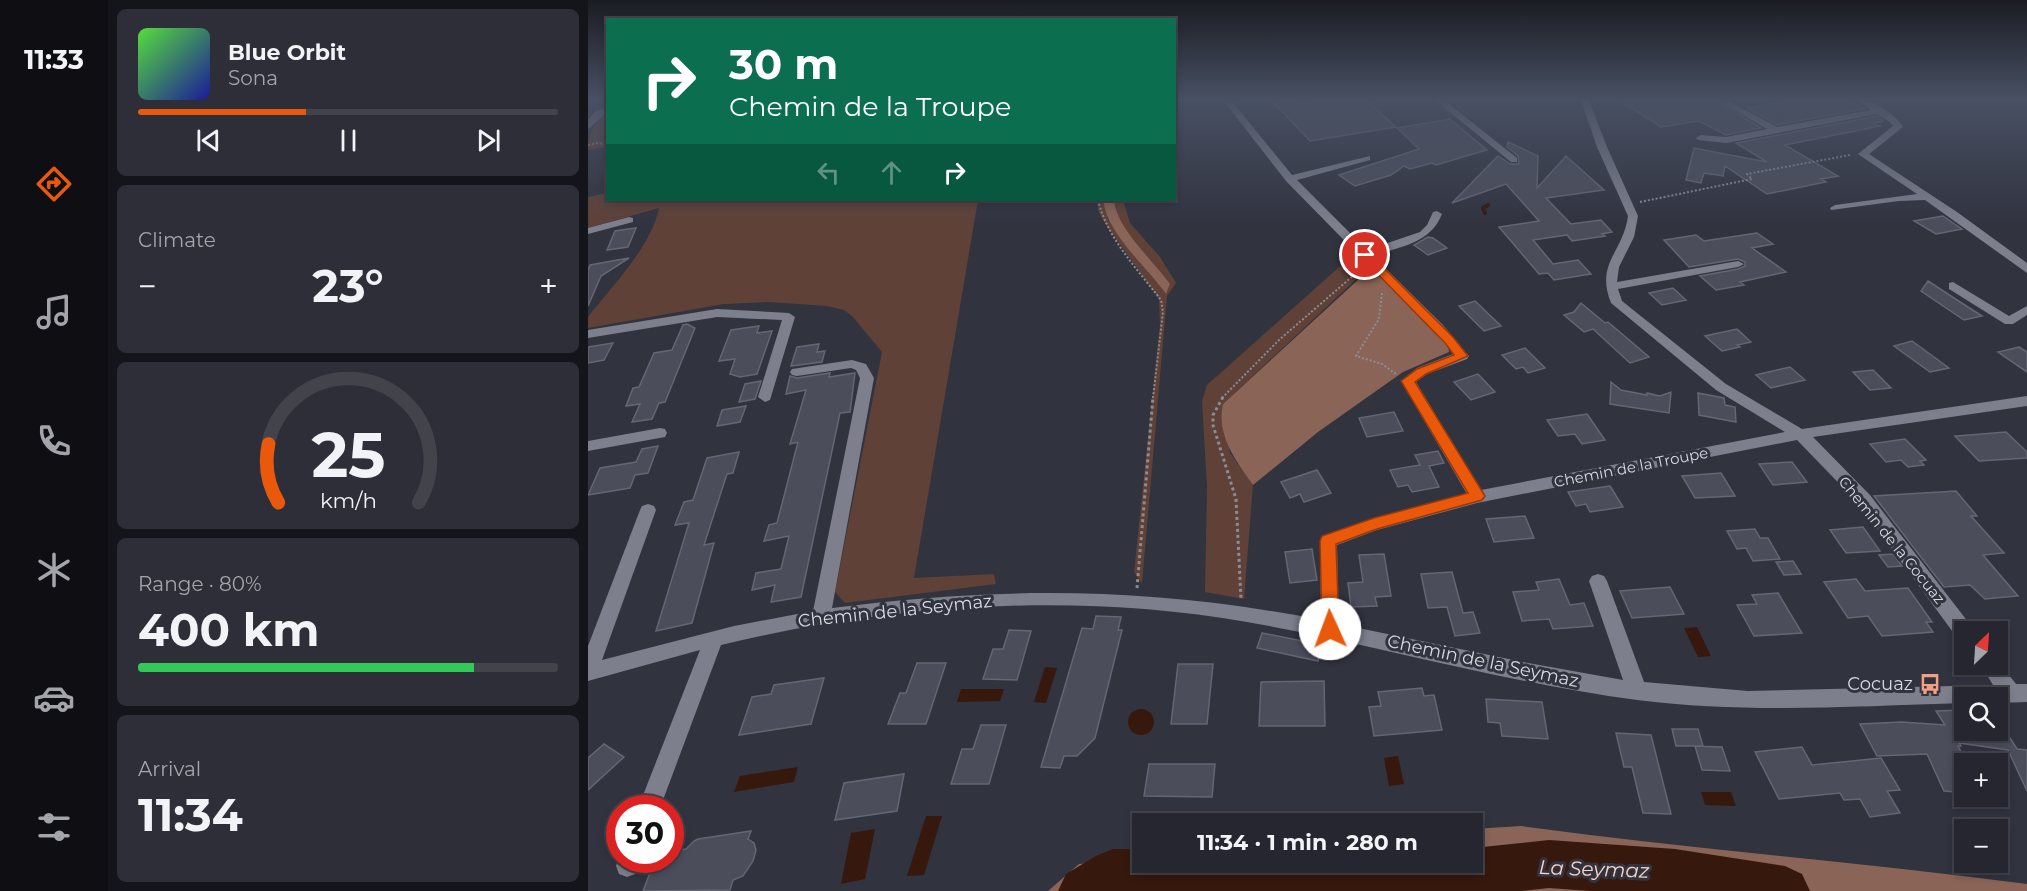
<!DOCTYPE html>
<meta charset="utf-8">
<style>
body{margin:0;font-family:Montserrat,sans-serif;background:#2d2e37;color:#f1f3f6;height:100vh;display:flex;flex-direction:column;font-size:22px;white-space:nowrap}
*{box-sizing:border-box;margin:0}
p{font-size:20px;color:#a3a5aa}
.icon{flex:none;width:33px;height:33px;fill:none;stroke:currentColor;stroke-width:2;stroke-linecap:round;stroke-linejoin:round}
.map{position:relative;flex:1;overflow:hidden}
.side{display:flex;flex-direction:column;gap:9px;padding:9px;background:#14151a;width:480px}
.side>*{flex:none}
.guide{position:absolute;left:18px;top:18px;width:570px;height:183px;border-radius:0px;box-shadow:0 3px 9px #0003,0 0 0 2px #42434b;background:#0b6e4f;color:#fff;overflow:hidden}
.needle{width:39px;rotate:25deg}
.tools{position:absolute;left:1366px;top:621px;display:grid;gap:12px}
.tools a{display:grid;place-items:center;width:54px;height:54px;border-radius:0px;background:#25262f;box-shadow:0 3px 9px #0003,0 0 0 2px #42434b;font-size:30px}
.speed{position:absolute;left:18px;top:795px;display:flex;gap:12px;font-size:30px;font-weight:700;text-align:center}
.speed>*{display:grid;place-content:center;width:78px;height:78px;border-radius:50%;background:#25262f;box-shadow:0 3px 9px #0003,0 0 0 2px #42434b;line-height:1}
.speed .limit{border:9px solid #d22;background:#fff;color:#111}
.pin{position:absolute;display:grid;place-items:center;width:51px;height:51px;color:#fff;margin:-26px;border:3px solid #fff;border-radius:50%;box-shadow:0 2px 6px #0007}
.me{position:absolute;width:66px;margin:-33px;rotate:358deg;stroke-linejoin:round;filter:drop-shadow(0 0 4px #0008)}
.turn{display:flex;align-items:center;gap:21px;height:126px;padding:0 24px;font-size:27px}
.turn .icon{width:78px;height:78px;stroke-width:2.5}
.turn b{display:block;font-size:42px;line-height:51px}
.lanes{display:flex;align-items:center;height:57px;padding:0 24px;background:#0003;justify-content:center;gap:30px;direction:ltr}
.lanes .off{opacity:.35}
.big{font-size:45px;font-weight:700;line-height:1.1}
.side .tile{flex:1;display:flex;flex-direction:column;justify-content:center;gap:9px;min-width:0;padding:0 21px;border-radius:9px;background:#2d2e37}
.side .dial{align-items:center;gap:0}
.dial svg{height:156px;overflow:visible;fill:none;stroke:#42434b;stroke-width:7;stroke-linecap:round;text-anchor:middle}
.dial text{fill:#f1f3f6;stroke:none}
.song{display:flex;align-items:center;gap:18px}
.cover{width:72px;height:72px;border-radius:9px;background:linear-gradient(135deg,hsl(110 70% 55%),hsl(240 70% 35%))}
.played{height:6px;border-radius:3px;background:linear-gradient(90deg,#ea580c 40%,#42434b 40%)}
.keys{display:flex;justify-content:space-around;direction:ltr}
.heat{display:flex;justify-content:space-between;align-items:center;font-size:33px;direction:ltr}
.charge{height:9px;border-radius:4px;background:linear-gradient(90deg,#34c759 80%,#42434b 0)}
.trip{position:absolute;left:544px;top:813px;width:351px;height:60px;border-radius:0px;background:#25262f;box-shadow:0 3px 9px #0003,0 0 0 2px #42434b;font-weight:700;line-height:60px;text-align:center}
main{display:flex;flex:1;min-height:0}
.menu{display:flex;flex-direction:column;width:108px;justify-content:space-around;align-items:center;background:#0f0f13;color:#a3a5aa}
.menu .icon{width:42px;height:42px}
.menu .active{color:#ea580c}
.menu b{font-size:27px;color:#f1f3f6}
.map>svg:first-child{display:block}
</style>
<main>
<nav class="menu">
<b>11:33</b>
<svg class="icon active" aria-label="directions" viewBox="0 0 24 24"><path d="M12 3l9 9-9 9-9-9zM9 14v-3h6M13 9l2 2-2 2"/></svg>
<svg class="icon" aria-label="music" viewBox="0 0 24 24"><path d="M9 18V5l10-2v13"/><circle cx="6" cy="18" r="3"/><circle cx="16" cy="16" r="3"/></svg>
<svg class="icon" aria-label="phone" viewBox="0 0 24 24"><path d="M5 4h4l2 5-3 2q2 4 5 5l2-3 5 2v4C11 20 4 13 5 4z"/></svg>
<svg class="icon" aria-label="climate" viewBox="0 0 24 24"><path d="M12 3v18M4 7l16 10M4 17L20 7"/></svg>
<svg class="icon" aria-label="car" viewBox="0 0 24 24"><path d="M5 17H2v-5l4-1 3-4h7l3 4 3 1v5h-3M9 17h6M6 11h13"/><circle cx="7" cy="17" r="2"/><circle cx="17" cy="17" r="2"/></svg>
<svg class="icon" aria-label="filters" viewBox="0 0 24 24"><path d="M4 7h16M4 17h16"/><circle cx="9" cy="7" r="2"/><circle cx="15" cy="17" r="2"/></svg>
</nav>
<section class="side">
<div class="tile">
<div class="song"><i class="cover"></i><div><b>Blue Orbit</b><p>Sona</p></div></div>
<div class="played"></div>
<div class="keys"><svg class="icon" aria-label="previous" viewBox="0 0 24 24"><path d="M18 5L8 12l10 7zM5 5v14"/></svg><svg class="icon" aria-label="pause" viewBox="0 0 24 24"><path d="M8 5v14M16 5v14"/></svg><svg class="icon" aria-label="next" viewBox="0 0 24 24"><path d="M6 5l10 7-10 7zM19 5v14"/></svg></div>
</div>
<div class="tile"><p>Climate</p>
<div class="heat"><a>−</a><b class="big">23°</b><a>+</a></div>
</div>
<div class="tile dial"><svg viewBox="0 0 100 80">
<path d="M14 69A42 42 0 1 1 86 69"/>
<path d="M14 69A42 42 0 0 1 9 39" stroke="#ea580c"/>
<text x="50" y="56" font-size="32" font-weight="700">25</text>
<text x="50" y="72" font-size="11">km/h</text>
</svg></div>
<div class="tile"><p>Range · 80%</p><b class="big">400 km</b><div class="charge"></div></div>
<div class="tile"><p>Arrival</p><b class="big">11:34</b></div>
</section>
<div class="map">
<svg width="1439" height="891" viewBox="0 0 1439 891">
<rect width="100%" height="100%" fill="#31333f"/>
<path fill="#5f4137" d="M19 113V147L0 150C0 132 6 124 19 113Z
M19 193 20 200H390L326 578 406 574 408 584 257 603 247 592 294 352 264 316 256 310 239 306 180 302 136 304 0 328V317C24 286 63 247 71 208L0 228V197Z
M509 200H515L578 294 582 284C565 260 529 229 526 200H535L542 223 572 257 588 283 579 296 578 307 554 584 546 572 572 324 571 299 516 222 510 210Z
M762 253 779 269 635 404 642 453 665 485 656 599 617 592 619 488 614 401 619 385 759 260Z"/>
<path fill="#8a6457" d="M515 200H526C529 229 565 260 582 284L578 294C558 265 520 236 515 200Z
M784 267 860 347 861 352 815 372 730 432 665 485C648 461 628 435 635 404Z
M933 826C1101 849 1271 862 1439 884V891H460L491 864 555 859V862H885V829Z"/>
<path fill="#37180d" d="M1109 627 1123 656 1110 657 1096 628Z
M457 667 469 668 458 703 446 702Z
M373 689H416L412 701 369 702Z
M540 722a13 13 0 1 1 26 0a13 13 0 1 1-26 0Z
M810 756 816 784 801 786 796 758Z
M210 767 206 782 146 792 152 776Z
M1113 792H1143L1148 806 1117 805Z
M338 816H354L336 875 319 876Z
M287 829 277 879 253 884 263 833Z"/>
<g fill="none" stroke-linecap="round" stroke-linejoin="round">
<path stroke="#37180d" stroke-width="4" d="M897 213 895 208 900 205"/>
<path fill="#37180d" fill-rule="evenodd" d="M961 840 1087 849 1197 866 1214 874 1222 891H1002L961 888 933 891H470L478 874 508 856 525 849H555V862H885V848Z"/>
</g>
<path fill="#4b4d5a" stroke="#646674" stroke-width="1.5" d="M701 100 705 102 778 100 808 127 722 141 685 102Z
M1031 100H1127L1173 128 1138 135 1111 121 1073 127Z
M1208 100H1261L1277 109 1189 125 1159 108Z
M1289 116 1295 121 1285 123 1292 126 1197 145 1250 176 1233 179 1238 182 1179 194 1137 166 1135 176 1116 173 1113 183 1098 180 1106 148 1179 162 1148 143Z
M862 119 899 150 848 165 844 163 822 169 816 166 803 175 767 186 751 175 831 149 809 128Z
M920 142 950 156 949 188 978 156 1016 190 958 198 983 224 1013 220 1024 232 1014 234 1017 236 984 241 979 235 945 240 965 264 990 260 1003 274 966 280 960 273 951 274 911 227 951 221 918 184 864 203 910 156 922 164H931L930 156 919 147Z
M1355 216 1374 229 1348 234 1326 221Z
M48 228 40 247 19 250 27 231Z
M1169 233 1185 244 1164 248 1198 272 1152 282 1156 285 1128 290 1112 276 1150 269 1157 266V262L1150 259 1101 267 1076 240 1108 235 1116 241Z
M840 237 845 238 859 248 840 255 826 245Z
M41 258 13 276 0 306V270L2 265Z
M1340 281 1369 300 1394 316 1376 320 1333 291Z
M1085 288 1098 300 1074 305 1061 293Z
M887 301 913 326 896 331 871 306Z
M993 303 1017 323 1020 322 1061 357 1042 363 1005 329 996 332 976 315 986 312Z
M99 324 107 328 77 402 71 403 64 419 44 422 52 404 38 406 45 388 51 387 66 353 84 350 95 325Z
M171 326 169 333 184 331 169 374 152 377 142 374 147 359 131 361 143 330Z
M1149 329 1163 342 1149 345 1152 347 1134 351 1117 336Z
M1324 341 1361 368 1342 372 1306 346Z
M25 343 16 360 0 363V347Z
M231 344 229 352 237 351 234 362 203 366 209 347Z
M1431 347 1439 352V372L1410 352Z
M937 348 957 368 940 373 935 367 928 369 914 355Z
M1202 367 1217 380 1183 388 1168 375Z
M1285 370 1303 388 1282 390 1265 372Z
M242 373 241 377 267 373 262 412 252 413 213 597 183 602 187 585 164 590 168 573 193 569 201 536 176 541 181 525 189 523 210 442 202 444 218 390 198 394 202 376 209 378Z
M890 374 907 392 883 400 866 382Z
M173 381 167 399 151 402 157 384Z
M1023 382 1033 390 1059 395V393L1072 396 1083 392 1081 413 1022 404Z
M1110 393 1136 398 1137 405 1147 407 1148 422 1111 415Z
M158 406 152 422 129 426 134 410Z
M806 412 815 431 779 437 771 418Z
M999 414 1017 440 994 444 987 434 970 436 959 420Z
M1418 432 1439 452V458L1391 461 1367 436Z
M1317 439 1338 460 1332 461 1336 465 1320 467 1313 460 1298 462 1282 444Z
M70 446 60 473 47 475 42 488 0 495 12 468 48 462 54 449Z
M850 451 856 463 841 466 851 487 824 492 820 485 810 487 802 470 832 465 827 455Z
M151 452 145 473 139 474 116 545 126 543 104 623 68 631 101 523 87 525 96 502 105 500 119 458Z
M1204 462 1219 482 1185 485 1171 464Z
M729 470 743 493 716 502 712 494 702 498 693 482Z
M1133 473 1147 496 1107 498 1094 476Z
M1022 486 1035 507 1002 512 998 504 988 506 980 492Z
M1368 491 1389 516H1383L1416 553 1395 555 1430 596 1397 599 1382 585 1356 587 1286 496Z
M937 516 946 538 906 542 898 519Z
M1275 527 1292 551 1258 553 1242 530Z
M1167 529 1172 538H1180L1192 559 1165 561 1158 548 1149 549 1139 531Z
M724 549 729 580 702 583 697 552Z
M796 554 803 596 787 597 789 606 763 607 760 583 775 582 771 555Z
M1305 554 1314 566 1300 567 1291 555Z
M1205 561 1213 574 1196 575 1188 562Z
M864 572 875 613 885 612 892 633 867 636 859 607 840 608 833 574Z
M971 579 982 605 996 603 1005 626 965 629 961 619 934 621 925 592 951 590 948 582Z
M1268 579 1277 591 1320 588 1344 622H1338L1345 632 1294 636 1280 616 1260 618 1236 582Z
M1082 587 1096 614 1044 618 1032 591Z
M1190 593 1214 633 1166 636 1149 605 1169 604 1164 595Z
M508 616 533 617 530 630H534L507 738 489 756H476L472 768 453 767 494 628 505 629Z
M421 630 443 631 429 680 395 679 405 649H415Z
M674 633 734 645 730 661 669 648Z
M329 663H358L338 724H300L312 693H318Z
M590 664H625L619 724H583Z
M236 678 223 724 151 735 164 697 183 694 186 685Z
M736 681 737 726H671L673 682Z
M834 688 836 696 846 695 854 730 786 736 781 707 793 706 790 692Z
M898 699 954 702 960 739 914 736 912 723 900 722Z
M1377 710V730H1417L1429 749 1439 750V791L1420 750 1371 743 1373 746H1370L1377 760V793L1356 791 1339 754 1289 756 1272 724 1314 722 1357 725 1348 711Z
M393 725H418L401 784H363L374 749H385Z
M1084 729H1110L1115 746H1088Z
M1028 733 1063 735 1083 814 1055 813 1044 767H1036Z
M16 744 36 757 0 790V758Z
M1107 746 1134 747 1142 771 1114 770Z
M1214 747 1224 765 1293 758 1312 790 1299 791 1312 813 1282 817 1272 799 1256 800 1252 793 1191 799 1167 752Z
M561 764H627L624 797 556 796Z
M316 774 309 811 247 820 256 783Z
M163 831 160 839 166 843 168 850 165 861 155 876 145 880 142 890 55 891 67 860H82V851L98 849 106 841 110 839Z"/>
<g fill="none" stroke-linecap="round" stroke-linejoin="round">
<path stroke="#8a8c96" stroke-width="2" stroke-dasharray="2 2" stroke-linecap="butt" d="M0 145 10 143 20 145
M510 200C519 238 550 270 573 300L575 312 565 398
M1052 202 1164 179 1159 174 1262 155
M794 293 791 319 768 356 794 364 808 374
M634 398 691 340 774 268"/>
<path stroke="#8a8c96" stroke-width="3" stroke-dasharray="3 3" stroke-linecap="butt" d="M635 397 625 415V425L648 499 653 599
M549 588 565 397"/>
<path fill="#7d7f8d" fill-rule="evenodd" d="M635 100H643L704 175 782 156V160L709 180 779 250 832 232 839 225 845 212 849 211 854 214C842 244 813 246 785 256L854 324 881 356 879 359 839 374 828 382 893 490 1197 432 1128 390 1023 303C1007 263 1035 253 1040 216L1009 147 993 100H1001L1019 147 1050 216 1046 237 1031 267 1029 282 1150 261 1156 264 1150 267 1030 289 1034 301 1138 384 1214 429 1439 396V406L1225 437 1282 495 1384 627 1386 632H1377V641L1370 639 1270 503 1209 440 889 503 789 530 749 545 751 624 935 662 1035 680 1001 581 1004 576 1010 574 1016 576 1019 581 1056 682 1160 691 1405 685 1392 664H1410V661L1428 684H1439V702L1410 703V698H1377V703C1267 706 1159 714 1049 700 918 683 790 645 659 622 487 592 303 604 133 645L72 808H50L112 650 0 681V646L52 510 54 506 60 504 66 506 68 510 14 660 146 626 225 611 272 378 268 370 263 368 209 376 204 375 202 372 204 369 264 360 278 364 286 378 244 608C412 586 566 587 733 620L732 541 734 536 786 518 879 494 813 381 829 368 865 354 844 330 698 181Z
M847 100H856L929 158V162H923Z
M1129 100H1139L1189 127 1283 110 1269 100C1284 99 1307 113 1315 127L1281 154 1369 212 1439 263V273L1337 200 1311 201 1243 210 1242 208 1247 205 1329 194 1270 154 1305 126 1303 123 1289 114 1138 143 1110 140 1108 138 1113 135 1138 137 1179 129Z
M20 106V112L0 129V120L8 111Z
M41 217 45 218V222L0 234V228Z
M1365 282 1421 316 1439 306V315L1425 324H1417L1361 289V283Z
M129 309 201 313 207 317 182 400 177 402 170 397 194 320 129 317 0 338V330Z
M72 428 77 429 79 433 77 437 0 451V441Z
M32 855V860H52L47 874 39 877 31 874 28 866Z"/>
</g>
<linearGradient id="sky" x2="0" y2="1"><stop stop-color="#1b1c23"/><stop offset="0.44" stop-color="#485063"/><stop offset="1" stop-color="#485063" stop-opacity="0"/></linearGradient>
<rect width="1439" height="225" fill="url(#sky)"/>
<path fill="#ea580c" stroke="#983908" stroke-width="1.5" d="M777 252 781 253 865 337 880 356 838 374 827 382 897 496 894 500 789 529 748 544 751 629 748 635 742 637 737 635 734 629 732 541 734 536 786 518 880 493 813 381 829 369 866 355 857 343 773 257V253Z"/>
<defs>
<symbol id="bus-bare" viewBox="-9 -9 18 18"><path d="M-5-6H5V4H4V6H2V4H-2V6H-4V4H-5ZM-3.5-4V0h7V-4ZM-3.5 1.2v1.5H-2V1.2ZM2 1.2v1.5H3.5V1.2Z" fill="#f39f83" stroke="#31333f" stroke-width="2.5" paint-order="stroke"/></symbol>
</defs>
<g fill-rule="evenodd">
<use href="#bus-bare" x="1327" y="669" width="30" height="30"/>
</g>
<g text-anchor="middle" dominant-baseline="central" stroke-width="6" stroke-linejoin="round" paint-order="stroke">
<g font-size="15" fill="#d7d9e1" stroke="#31333f">
<text transform="translate(1043 467) rotate(-11)">Chemin de la Troupe</text>
<text transform="translate(1304 540) rotate(51)">Chemin de la Cocuaz</text>
</g>
<g font-size="18" fill="#d7d9e1" stroke="#31333f">
<text transform="translate(307 611) rotate(-6)">Chemin de la Seymaz</text>
<text transform="translate(895 661) rotate(12)">Chemin de la Seymaz</text>
</g>
<g font-size="18" fill="#d7d9e1" stroke="#31333f" text-anchor="end">
<text x="1325" y="684">Cocuaz</text>
</g>
<g font-size="20" font-style="italic" fill="#fcd3c5" stroke="#31333f">
<text transform="translate(1006 869) rotate(2)">La Seymaz</text>
</g>
</g>
</svg>
<div class="tools">
<a><svg class="needle" viewBox="-14 -14 28 28"><path d="M0-13l5 13h-10z" fill="#e53935"/><path d="M0 13l5-13h-10z" fill="#a3a5aa"/></svg></a>
<a><svg class="icon" aria-label="search" viewBox="0 0 24 24"><circle cx="10" cy="10" r="6"/><path d="M15 15l6 6"/></svg></a>
<a>+</a>
<a>−</a>
</div>
<div class="speed"><div class="limit">30</div></div>
<div class="pin" style="left:777px;top:255px;background:#d93025"><svg class="icon" aria-label="arrive" viewBox="0 0 24 24"><path d="M6 21V4h12l-3 4 3 4H6"/></svg></div>
<svg class="me" style="left:742px;top:629px" viewBox="-20 -20 40 40"><circle r="19" fill="#fff"/><path d="M0-13L10 11 0 6-10 11z" fill="#ea580c"/></svg>
<div class="trip">11:34 · 1 min · 280 m</div>
<div class="guide">
<div class="turn"><svg class="icon" aria-label="right" viewBox="0 0 24 24"><path d="M7 20v-9h11M14 6l5 5-5 5"/></svg><div><b>30 m</b>Chemin de la Troupe</div></div>
<div class="lanes"><svg class="icon off" aria-label="left" viewBox="0 0 24 24"><path d="M17 20v-9H6M10 6l-5 5 5 5"/></svg><svg class="icon off" aria-label="ahead" viewBox="0 0 24 24"><path d="M12 20V5M6 11l6-6 6 6"/></svg><svg class="icon" aria-label="right" viewBox="0 0 24 24"><path d="M7 20v-9h11M14 6l5 5-5 5"/></svg></div>
</div>
</div>
</main>
